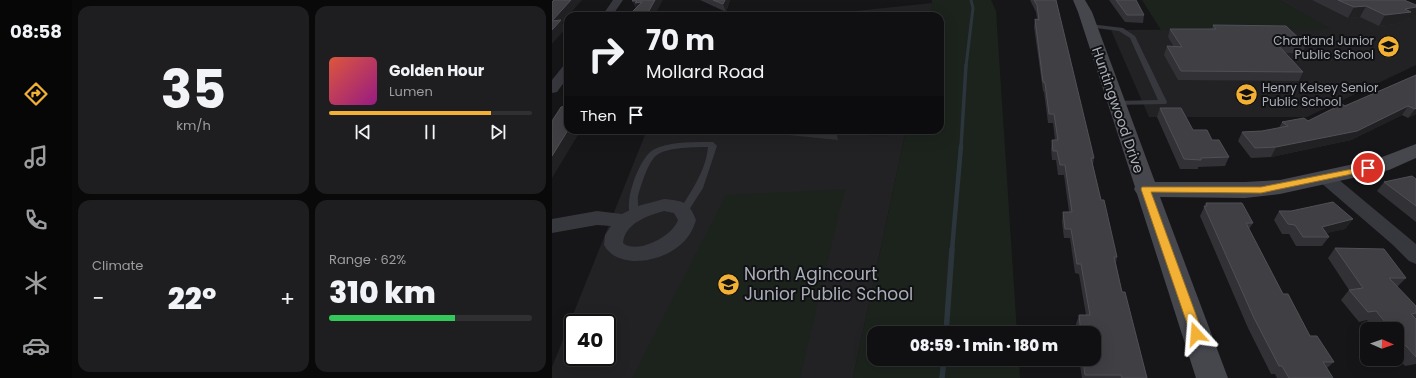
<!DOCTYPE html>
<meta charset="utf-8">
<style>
body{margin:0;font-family:Poppins,sans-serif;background:#1e1e20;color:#f1f3f6;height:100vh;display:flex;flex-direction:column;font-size:15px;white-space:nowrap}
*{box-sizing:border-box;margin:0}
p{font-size:13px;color:#9c9d9f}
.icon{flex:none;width:22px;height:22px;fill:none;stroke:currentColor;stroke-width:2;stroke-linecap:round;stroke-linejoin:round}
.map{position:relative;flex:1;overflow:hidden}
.details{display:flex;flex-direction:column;gap:6px;padding:6px;background:#09090a;width:480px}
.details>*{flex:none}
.top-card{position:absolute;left:12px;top:12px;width:380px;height:122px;border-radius:12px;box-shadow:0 4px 16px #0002,0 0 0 1px #303032;background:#101012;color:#f1f3f6;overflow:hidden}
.needle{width:26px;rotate:92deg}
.controls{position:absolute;left:808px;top:322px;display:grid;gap:8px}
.controls a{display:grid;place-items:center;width:44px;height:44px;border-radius:8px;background:#101012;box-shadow:0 4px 16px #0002,0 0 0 1px #303032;font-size:20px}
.speed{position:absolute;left:12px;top:314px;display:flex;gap:8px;font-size:20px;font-weight:700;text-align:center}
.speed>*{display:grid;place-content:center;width:52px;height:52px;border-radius:50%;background:#101012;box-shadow:0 4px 16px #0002,0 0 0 1px #303032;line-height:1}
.speed .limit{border:2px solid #111;border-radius:6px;background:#fff;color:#111}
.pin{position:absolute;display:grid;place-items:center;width:34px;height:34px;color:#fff;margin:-17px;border:2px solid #fff;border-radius:50%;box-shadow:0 1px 4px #0007}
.me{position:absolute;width:44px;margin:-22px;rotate:341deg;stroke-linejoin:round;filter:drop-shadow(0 0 3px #0008)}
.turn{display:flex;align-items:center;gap:14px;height:84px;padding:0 16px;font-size:18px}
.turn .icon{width:52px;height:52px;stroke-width:2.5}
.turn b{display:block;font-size:28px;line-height:34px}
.then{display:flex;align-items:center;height:38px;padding:0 16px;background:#0003;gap:8px;font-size:15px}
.big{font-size:30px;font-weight:800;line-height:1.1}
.details .card{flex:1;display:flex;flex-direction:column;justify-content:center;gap:6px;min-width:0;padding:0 14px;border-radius:12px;background:#1e1e20}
.details .dial{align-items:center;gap:0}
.dial b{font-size:52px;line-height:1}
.song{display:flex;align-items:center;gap:12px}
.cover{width:48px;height:48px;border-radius:6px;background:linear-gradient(135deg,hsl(10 70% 55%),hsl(310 70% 35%))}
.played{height:4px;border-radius:2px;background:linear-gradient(90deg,#f2b134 80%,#303032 80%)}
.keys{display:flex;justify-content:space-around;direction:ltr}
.heat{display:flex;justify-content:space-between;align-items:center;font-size:22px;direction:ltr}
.charge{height:6px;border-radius:3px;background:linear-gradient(90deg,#34c759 62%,#303032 0)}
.details .tiles{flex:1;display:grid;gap:6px;grid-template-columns:repeat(2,1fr)}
.trip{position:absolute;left:315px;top:326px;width:234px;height:40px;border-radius:12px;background:#101012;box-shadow:0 4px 16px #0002,0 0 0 1px #303032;font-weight:800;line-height:40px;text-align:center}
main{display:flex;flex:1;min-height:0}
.tabs{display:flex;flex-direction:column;width:72px;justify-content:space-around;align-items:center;background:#060607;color:#9c9d9f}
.tabs .icon{width:28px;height:28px}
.tabs .on{color:#f2b134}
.tabs b{font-size:18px;color:#f1f3f6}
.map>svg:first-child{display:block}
</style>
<main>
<nav class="tabs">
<b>08:58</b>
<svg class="icon on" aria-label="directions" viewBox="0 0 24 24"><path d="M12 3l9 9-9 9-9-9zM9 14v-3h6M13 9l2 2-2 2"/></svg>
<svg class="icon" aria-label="music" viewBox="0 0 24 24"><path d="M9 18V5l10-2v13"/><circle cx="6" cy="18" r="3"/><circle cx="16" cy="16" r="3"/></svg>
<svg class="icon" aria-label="phone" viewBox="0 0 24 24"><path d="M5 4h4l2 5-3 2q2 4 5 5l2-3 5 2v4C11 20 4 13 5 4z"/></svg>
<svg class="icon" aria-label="climate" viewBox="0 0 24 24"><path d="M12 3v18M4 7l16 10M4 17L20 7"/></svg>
<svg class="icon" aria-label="car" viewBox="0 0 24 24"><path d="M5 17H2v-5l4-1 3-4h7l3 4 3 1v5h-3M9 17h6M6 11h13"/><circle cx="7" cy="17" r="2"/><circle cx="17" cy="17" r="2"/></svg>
</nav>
<section class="details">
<div class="tiles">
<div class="card dial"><b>35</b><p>km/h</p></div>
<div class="card">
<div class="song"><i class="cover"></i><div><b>Golden Hour</b><p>Lumen</p></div></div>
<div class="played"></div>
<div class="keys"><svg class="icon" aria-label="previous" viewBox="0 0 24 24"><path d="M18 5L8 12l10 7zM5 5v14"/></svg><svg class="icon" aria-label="pause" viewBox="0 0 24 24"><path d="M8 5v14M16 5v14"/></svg><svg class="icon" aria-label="next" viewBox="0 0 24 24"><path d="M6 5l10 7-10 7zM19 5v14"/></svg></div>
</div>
<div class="card"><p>Climate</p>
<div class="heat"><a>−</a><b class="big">22°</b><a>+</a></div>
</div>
<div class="card"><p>Range · 62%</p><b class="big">310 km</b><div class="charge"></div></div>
</div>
</section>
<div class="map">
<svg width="864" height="378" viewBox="0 0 864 378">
<rect width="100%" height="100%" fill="#161618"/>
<path fill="#222225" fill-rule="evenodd" d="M727 0H824L864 14V65L755 117H597L559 30 778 29Z
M380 3 378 16H256Z
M95 130H354L301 378H0V367ZM21 323H55V357H21Z"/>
<path fill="#1c231d" d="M380 0H439L444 11 465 333H322V359H467L468 378H301L354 130H388V16H378Z
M590 0H727L779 29 609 30Z
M318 130H345C338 138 326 138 316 135Z
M293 189 248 378H80L174 195Z"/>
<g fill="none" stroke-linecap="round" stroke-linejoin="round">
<path stroke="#2c353c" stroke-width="3" d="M414 66 421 8 419 0"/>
<path stroke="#2c353c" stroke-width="3.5" d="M409 147 414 65"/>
<path stroke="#2c353c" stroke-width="4.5" d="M400 250 409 146"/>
<path stroke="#2c353c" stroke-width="5.5" d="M394 333 400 249
M390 378 392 359"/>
<path fill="#37383d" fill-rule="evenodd" d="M538 24 571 28 583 36 615 102 614 104 561 105 560 103 564 101 606 100 578 38 567 31 536 27 535 26Z
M153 142H161L165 146 151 188 135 213H129L127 211C139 191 154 171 156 147 143 147 116 147 105 155 96 161 89 186 86 196 85 203 88 211 85 217H79C71 203 87 158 101 150 115 142 137 142 153 142Z"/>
<path fill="#37383d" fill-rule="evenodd" d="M61 0H71L60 16H50Z
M16 64V77L5 92 0 93V80L12 65Z
M774 172 780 174 864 244V264L857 261 841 245 768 182 766 178 768 174Z
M112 199C131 201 137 201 144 220 141 230 136 239 127 246 108 262 66 270 52 245L53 235 59 226 45 225 0 233V219L45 211 70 214 86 206ZM112 211 122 213 126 220C121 236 85 255 71 243 73 223 95 216 112 211Z"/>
<path fill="#45474d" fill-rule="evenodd" d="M521 0H533L540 12 603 182H693L728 180 825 159 864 144V158L837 170 728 194 693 198 608 197 676 378H644L585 194 582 189 583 187 526 12Z"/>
</g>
<path fill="#323236" d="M148 0H178L174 12Z
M478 0H504L542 158 541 165 549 200 565 257 564 263 570 292 595 378H530L527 359H542V333H526L524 324 527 315H534L527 274 523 273 518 238H512L510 222 511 212H517L512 175H506L504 160H500L499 149 500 140H503L501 123H496L492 92 491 91 482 27 483 19H485L484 12Z
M557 0H584L592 15 591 23 573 22Z
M760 0H852L861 18 854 19 852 23 827 26 808 17 796 18Z
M661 25 754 45 750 53H733L751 72 747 81 626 80 612 55 615 46 622 47 616 37 618 29H660Z
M864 75V114L856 118 850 115 799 140 719 157 699 158 686 141 690 132 710 131 727 128 730 122 756 121Z
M608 108 641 130 660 140 677 157 673 166 646 167V169H628L605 117Z
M189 130H292L286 140Z
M864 179V222L825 191 832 182Z
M654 203 701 223 697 229 731 294 758 336 782 362 775 368 781 378H725L723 374H719L696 328 648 216Z
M727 211 801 219 793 229 774 233 777 237 770 246H744L737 234H730L722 220Z
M783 248 854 278 845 287 864 306V317L863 318 864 319V364L853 366 845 357V329H822L815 320 807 322 789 300 797 290 776 258Z"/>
<path fill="#212124" d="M19 0H30L10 23 14 28 0 44V21Z
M103 0H111L102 16H94Z
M173 0H178L174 12 171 4Z
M80 1H85L90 2 84 9Z
M814 6 808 17 796 18 802 7Z
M864 7V13L861 18 854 19 852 23 827 26 833 15 853 9Z
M856 106 850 115 799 140 719 157 724 147Z
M864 108V114L856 118 863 109Z
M16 130H29L0 178V156Z
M284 130H292L286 140Z
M801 219 793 229 763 236 770 227Z"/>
<path fill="#3f3f44" stroke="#4f5156" d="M2 0H19L0 21 9 20 0 30V2Z
M81 0H103L94 16H76L90 2 83 3 85 1H80Z
M161 0H173L171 4Z
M482 0H504L542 158H539L549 200H552L565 257H562L570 292H573L595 378H570L569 375H533L531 359H542V333H529L527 315H538L529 264H525L519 229H513L511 212H520L513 165H508L505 151H501L500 140H506L502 114H497L493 83 491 82 483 19 487 20 485 5Z
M564 0H584L592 15H575Z
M786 0H852L864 5V7L853 9 859 12 833 15 814 6 802 7Z
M661 25 734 26 754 45 725 44 751 72 629 71 615 46 630 47 618 29H664Z
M864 75V108L863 109 856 106 805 131 724 147 703 148 690 132 710 131 736 126 730 122 752 118 756 121 790 104 793 106Z
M16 103V130L0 156V121L9 107 14 106Z
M608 108H629L641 130H655L660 140H667L677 157 649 158V160L632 159Z
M860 176 864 179V206L832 182Z
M781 202 801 219 770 227 777 237H751L743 225 736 224 727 211H739Z
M654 203H690L701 223H694L731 294H736L758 336H765L782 362H771L781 378H737L730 366H727L702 318 652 206H655Z
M783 248 832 249 854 278H837L864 306V313L859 314 864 319V357L845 336V329H839L824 311 816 312 797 290 811 288Z"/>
<path fill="#f2b134" stroke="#9d7322" d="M816 166H819L821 168 819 170 709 193 599 192 651 334 649 338 644 340 640 338 589 189 590 187H709Z"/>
<defs>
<symbol id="school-disc" viewBox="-11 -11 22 22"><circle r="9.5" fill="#f2b134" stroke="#111113"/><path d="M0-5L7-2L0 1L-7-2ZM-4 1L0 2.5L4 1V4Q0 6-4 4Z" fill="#111"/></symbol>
</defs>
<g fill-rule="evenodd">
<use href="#school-disc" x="824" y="34" width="25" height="25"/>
<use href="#school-disc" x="682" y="82" width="25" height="25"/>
<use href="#school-disc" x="164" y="272" width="25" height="25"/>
</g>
<g text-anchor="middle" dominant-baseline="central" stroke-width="4" stroke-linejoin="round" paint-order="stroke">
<g font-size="12" fill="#a8adb8" stroke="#111113" text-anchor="end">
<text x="822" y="40">Chartland Junior<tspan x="822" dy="14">Public School</tspan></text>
<text x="710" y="87" text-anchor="start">Henry Kelsey Senior<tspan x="710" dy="14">Public School</tspan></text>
</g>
<g font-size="14" fill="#a8adb8" stroke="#111113">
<text transform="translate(566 110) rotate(71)">Huntingwood Drive</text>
</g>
<g font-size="17" fill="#a8adb8" stroke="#111113" text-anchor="start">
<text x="192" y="274">North Agincourt<tspan x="192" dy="20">Junior Public School</tspan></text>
</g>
</g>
</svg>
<div class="controls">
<a><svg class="needle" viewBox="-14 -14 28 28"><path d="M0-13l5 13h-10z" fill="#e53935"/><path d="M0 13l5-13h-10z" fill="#9c9d9f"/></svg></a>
</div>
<div class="speed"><div class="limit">40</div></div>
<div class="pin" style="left:816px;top:168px;background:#d93025"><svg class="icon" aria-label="arrive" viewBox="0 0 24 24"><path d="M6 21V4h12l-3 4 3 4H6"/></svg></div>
<svg class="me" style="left:644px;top:334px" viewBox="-20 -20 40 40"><path d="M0-17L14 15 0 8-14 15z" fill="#f2b134" stroke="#fff" stroke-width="4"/></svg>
<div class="trip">08:59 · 1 min · 180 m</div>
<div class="top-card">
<div class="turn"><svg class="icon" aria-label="right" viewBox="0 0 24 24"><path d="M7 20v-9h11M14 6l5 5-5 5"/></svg><div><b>70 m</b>Mollard Road</div></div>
<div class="then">Then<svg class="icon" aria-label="arrive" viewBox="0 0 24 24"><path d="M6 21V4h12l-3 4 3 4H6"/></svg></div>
</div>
</div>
</main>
